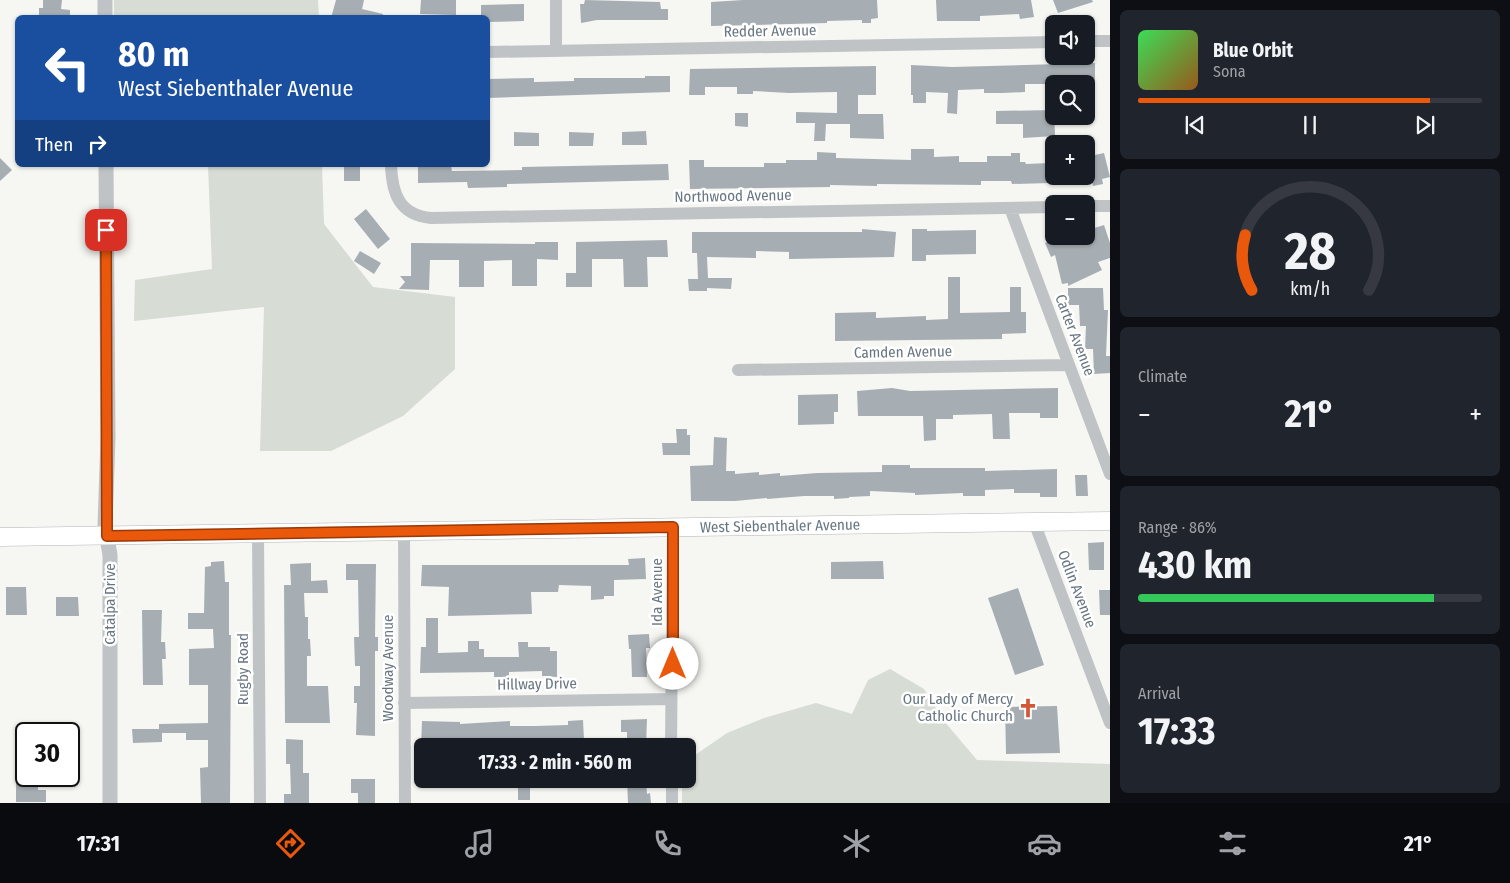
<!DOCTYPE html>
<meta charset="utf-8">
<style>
body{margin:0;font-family:"Fira Sans Condensed",sans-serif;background:#20242c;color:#f1f3f6;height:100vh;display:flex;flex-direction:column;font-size:19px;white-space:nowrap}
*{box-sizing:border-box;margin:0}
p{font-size:16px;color:#9ea1a6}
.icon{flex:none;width:28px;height:28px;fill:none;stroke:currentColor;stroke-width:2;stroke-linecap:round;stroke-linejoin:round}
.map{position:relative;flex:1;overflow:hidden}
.details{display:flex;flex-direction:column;gap:10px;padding:10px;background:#0d0f14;width:400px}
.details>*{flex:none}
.top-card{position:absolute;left:15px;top:15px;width:475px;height:152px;border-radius:8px;box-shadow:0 1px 4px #0004;background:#1a4fa0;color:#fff;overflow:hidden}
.fabs{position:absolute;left:1045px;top:15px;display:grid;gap:10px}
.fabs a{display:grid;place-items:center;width:50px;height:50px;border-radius:8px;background:#171b24;box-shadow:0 1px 4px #0004;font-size:25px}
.speed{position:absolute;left:15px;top:722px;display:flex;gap:10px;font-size:25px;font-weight:700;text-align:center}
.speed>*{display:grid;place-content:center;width:65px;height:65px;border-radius:50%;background:#171b24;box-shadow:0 1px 4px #0004;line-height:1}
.speed .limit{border:2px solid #111;border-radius:8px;background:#fff;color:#111}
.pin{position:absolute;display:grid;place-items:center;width:42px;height:42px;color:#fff;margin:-21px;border-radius:10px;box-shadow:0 2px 8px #0006}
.me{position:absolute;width:55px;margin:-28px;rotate:0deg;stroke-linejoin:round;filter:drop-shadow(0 0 4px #0008)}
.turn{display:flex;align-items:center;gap:18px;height:105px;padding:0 20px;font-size:22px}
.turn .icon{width:65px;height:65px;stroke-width:2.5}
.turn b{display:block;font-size:35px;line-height:42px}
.then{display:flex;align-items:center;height:48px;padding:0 20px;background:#0003;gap:10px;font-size:19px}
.big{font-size:38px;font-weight:700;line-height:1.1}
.details .tile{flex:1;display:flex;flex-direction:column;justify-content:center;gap:8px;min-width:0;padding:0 18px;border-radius:8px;background:#20242c}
.details .dial{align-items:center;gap:0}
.dial svg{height:130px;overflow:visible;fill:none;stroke:#363941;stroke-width:7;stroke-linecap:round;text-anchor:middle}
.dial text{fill:#f1f3f6;stroke:none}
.song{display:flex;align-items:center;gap:15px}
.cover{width:60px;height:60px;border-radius:8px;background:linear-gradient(135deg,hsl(130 70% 55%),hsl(30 70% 35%))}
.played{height:5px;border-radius:2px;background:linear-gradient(90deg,#ea580c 85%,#363941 85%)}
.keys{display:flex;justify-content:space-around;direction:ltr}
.heat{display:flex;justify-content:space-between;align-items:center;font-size:28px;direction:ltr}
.charge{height:8px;border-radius:4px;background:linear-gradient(90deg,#34c759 86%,#363941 0)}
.trip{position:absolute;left:414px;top:738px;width:282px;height:50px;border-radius:8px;background:#171b24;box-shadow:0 1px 4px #0004;font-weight:700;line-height:50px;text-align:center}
.tab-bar{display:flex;height:80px;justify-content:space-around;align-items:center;background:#090b0e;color:#9ea1a6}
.tab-bar .icon{width:35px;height:35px}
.tab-bar .on{color:#ea580c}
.tab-bar b{font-size:22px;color:#f1f3f6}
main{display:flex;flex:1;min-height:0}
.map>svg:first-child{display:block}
</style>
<main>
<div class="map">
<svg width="1110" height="803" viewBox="0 0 1110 803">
<rect width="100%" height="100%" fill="#f6f6f3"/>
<path fill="#d7dcd4" d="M114 0H318L319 17H114Z
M208 165H322L324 224 373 287 455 297V369L403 416 331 451H260L264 307 134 321 135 280 212 269Z
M890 669 924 689 944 721 977 760 1110 764V803H682V779H688V760L727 733 764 718 816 703 852 714 868 680Z"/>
<path fill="#a7aeb3" d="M43 0H62L61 9 70 10V18H39V8H43Z
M336 0H364L362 9 383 14 382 18H331Z
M421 0H456V15L420 14Z
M585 0 660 2 661 9H668V20H597L581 23 580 4H584Z
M743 0H877L878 18 871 19V23H862V20L827 21V23L711 26V2Z
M936 0H1031L1034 17 1020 19 1019 14 980 16V21H937Z
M1053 0H1092L1093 2 1058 13Z
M524 4V21L488 22V18H481V5Z
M1095 63V84H1025V92L1002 93H984V89L958 90 957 114 947 113 948 93 926 92V103H913V95H911V65L952 67Z
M876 66V95H858V114H883L884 139 850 138V124H826L825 141H814L815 123H796V112L837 113V92L789 93 753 91V94H737V87H705V95H689L690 69Z
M645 76H670V92L488 98V79L534 78V82L574 81V78H645Z
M1054 110 1055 136 1023 138V124H996V111Z
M735 113H748V127L735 126Z
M646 131 647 145H622V132Z
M514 132 539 133V146H514Z
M569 132 594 133 593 146H569Z
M911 149H934V157L959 156V162H987V156H1011V153H1020V162H1025L1026 164 1050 163V183L1012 184 1011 181H981V185L877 184V186L830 185V187L690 189 689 160H704V167H764V163H786V160H817V152L836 153V158L911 160Z
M1104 153 1110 177 1102 179 1103 184 1093 186 1086 157Z
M0 158 12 170 0 181Z
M668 164 669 180 507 184V187L468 188 467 182 418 183V167L451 166 452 171 522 170V167Z
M344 165H360V181H344Z
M366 209 390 239 378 249 354 219Z
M1104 225 1110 243V258L1098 262 1102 270 1068 286V283L1062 284 1055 255 1051 257 1045 243 1064 236H1091L1088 230Z
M862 229 896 232 894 257 789 259V252L756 251V258L707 257 708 278H732L731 289 707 288V291H689L688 279H698L697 253H692V232H862Z
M912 229H927V231L976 230V254L926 255V261H912Z
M667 240 668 257H647L648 287H624L623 259H592V287H566V273H576V242Z
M535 242H558V260L537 259V286H512V260L484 261V287H459V260H430L429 290 399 289 405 282 400 276H411V243L535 244Z
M360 251 381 263 374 274 354 261Z
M948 277H960V313L1010 312V287H1021V312H1026V333L1002 334V339L835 341V313L876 312V318L926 316V320L948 319Z
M1068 288H1103L1104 310H1108L1106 356H1110V373L1094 374 1093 349H1085L1086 326H1080L1079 305H1068Z
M892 388 910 391 1058 388V418H1040V413H1009L1010 439H993L992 414 953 415V419H936V440L924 441 923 416H858L857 391Z
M838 394V412H834V424L798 425V395Z
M676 429H687V435H690V455H663L662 443H677Z
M714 437 727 438 726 471H735V474L759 472V475L780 473V476L817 473 882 472V465H910V468H985V471L1057 469V497H1040V493H1014V489L985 490V496H963V493L915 495V493L870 491V496L849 497V498L834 499V496H804L767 499V498L735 501H691L690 466 713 465Z
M1075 475H1087L1088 496H1076Z
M1104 542V570H1089L1088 543Z
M645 558 646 579 614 580V596H604V599L591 600V586L559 585 558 592H531L532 614 448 616 449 587 421 586 422 565H629L628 559Z
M224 561 225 582H229V635H231L230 803H201L200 768 208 767V740H186V733H162V742L133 743 132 729H159V724L208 723V685H189V649L214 648 213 629H188V613H204L205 567 211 566V562Z
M883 561 884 579H831V562Z
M311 563V581L327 580 328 593H304L305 617H308V639H310L311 656H307V686H328L330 723H285L284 585H291L290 564Z
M346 564H376L375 637H378V651H375V736L356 735 357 703H354V686H360V666H355L354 637H359L358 580H346Z
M6 587H26L27 615H6Z
M1018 588 1044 665 1015 675 988 598Z
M1099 590H1110V615H1100Z
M56 597H78L79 616H56Z
M142 610H162L161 642H165L166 659H162L163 685H143Z
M426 618H438V653L468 652V641H479V649H484V657H519L518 642H528V647H550V651H557V677L542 676V671L509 672V677H494V672L420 673 421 647H426Z
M649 634 650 648H646L647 677H632L631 649H629L628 635Z
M1057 706 1060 753 1006 754 1005 707Z
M647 719 646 746H627V732H621V720Z
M583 720 584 740 578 741V745L518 746 493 744V740L438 741V746H421L422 721 460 722V724L510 721V726H536L568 725V721Z
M286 739 303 740V773H309V803H284V794H291L290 764H286Z
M16 768H26V776H38V790H46V802H16Z
M351 779H375V803H358V793H351Z
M627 779H646L647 794 650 793 651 803H628Z
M518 783H530V800H518Z"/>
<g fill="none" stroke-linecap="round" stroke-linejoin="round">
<defs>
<path id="secondary" d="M0 537 1110 521"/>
</defs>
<use href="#secondary" stroke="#b2b7ba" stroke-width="19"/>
<path stroke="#bfc3c6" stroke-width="12" d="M556 0V51
M1086 41H1110
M488 52 1054 42
M391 165C392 193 399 215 431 218L1054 207
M1086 206H1110
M1010 208 1110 474
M738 370 1069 365
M1034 522 1110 723
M404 532 405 803
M258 534 260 803
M404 703 670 699
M671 746 673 527
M672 779V803"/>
<path stroke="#bfc3c6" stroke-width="15" d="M105 0V18
M106 165 108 438 105 526 110 555V803"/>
<use href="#secondary" stroke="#fff" stroke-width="18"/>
</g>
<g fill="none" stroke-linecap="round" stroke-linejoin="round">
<defs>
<path id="route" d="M106 230 107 536 673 527V664"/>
</defs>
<use href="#route" stroke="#983908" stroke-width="12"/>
<use href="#route" stroke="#ea580c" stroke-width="9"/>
</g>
<defs>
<symbol id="church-bare" viewBox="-9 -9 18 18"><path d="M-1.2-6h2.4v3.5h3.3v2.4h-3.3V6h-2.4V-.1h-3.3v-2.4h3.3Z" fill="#d35636" stroke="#fff" stroke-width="2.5" paint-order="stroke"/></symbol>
</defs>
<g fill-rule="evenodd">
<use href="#church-bare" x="1014" y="694" width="28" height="28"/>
</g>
<g text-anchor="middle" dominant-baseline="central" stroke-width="5" stroke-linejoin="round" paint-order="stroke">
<g font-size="15" fill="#687681" stroke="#fff">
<text transform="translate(770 31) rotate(-1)">Redder Avenue</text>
<text transform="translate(733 196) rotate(-1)">Northwood Avenue</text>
<text transform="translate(1075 335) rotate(69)">Carter Avenue</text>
<text transform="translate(903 352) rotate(-1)">Camden Avenue</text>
<text transform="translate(780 526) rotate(-1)">West Siebenthaler Avenue</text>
<text transform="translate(1077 589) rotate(69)">Odlin Avenue</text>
<text transform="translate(657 592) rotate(-90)">Ida Avenue</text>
<text transform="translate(110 604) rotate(-90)">Catalpa Drive</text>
<text transform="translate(388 668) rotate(-90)">Woodway Avenue</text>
<text transform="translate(243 669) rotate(-90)">Rugby Road</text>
<text transform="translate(537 684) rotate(-1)">Hillway Drive</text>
</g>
<g font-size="15" fill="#687681" stroke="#fff" text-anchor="end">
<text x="1013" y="699">Our Lady of Mercy<tspan x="1013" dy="17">Catholic Church</tspan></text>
</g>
</g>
</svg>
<div class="fabs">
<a><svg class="icon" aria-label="sound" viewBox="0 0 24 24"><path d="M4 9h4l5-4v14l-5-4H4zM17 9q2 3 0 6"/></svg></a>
<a><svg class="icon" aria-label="search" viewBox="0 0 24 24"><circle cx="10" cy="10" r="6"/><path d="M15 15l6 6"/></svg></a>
<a>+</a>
<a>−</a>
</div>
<div class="speed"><div class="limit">30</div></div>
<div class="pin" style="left:106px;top:230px;background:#d93025"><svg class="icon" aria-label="arrive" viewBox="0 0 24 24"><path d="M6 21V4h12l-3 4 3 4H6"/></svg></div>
<svg class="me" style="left:673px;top:664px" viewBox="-20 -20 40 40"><circle r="19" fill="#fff"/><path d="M0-13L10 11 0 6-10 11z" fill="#ea580c"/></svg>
<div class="trip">17:33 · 2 min · 560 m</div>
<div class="top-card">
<div class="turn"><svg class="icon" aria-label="left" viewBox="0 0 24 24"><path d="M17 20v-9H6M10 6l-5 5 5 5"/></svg><div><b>80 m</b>West Siebenthaler Avenue</div></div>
<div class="then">Then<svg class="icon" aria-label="right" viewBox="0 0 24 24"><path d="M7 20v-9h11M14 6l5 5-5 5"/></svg></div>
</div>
</div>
<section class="details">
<div class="tile">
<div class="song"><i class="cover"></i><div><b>Blue Orbit</b><p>Sona</p></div></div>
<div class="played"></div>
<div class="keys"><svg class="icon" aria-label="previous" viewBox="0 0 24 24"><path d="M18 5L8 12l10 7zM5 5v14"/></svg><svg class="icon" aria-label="pause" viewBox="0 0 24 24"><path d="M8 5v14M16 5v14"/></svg><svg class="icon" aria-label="next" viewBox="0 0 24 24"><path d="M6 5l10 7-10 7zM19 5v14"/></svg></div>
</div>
<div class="tile dial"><svg viewBox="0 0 100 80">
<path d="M14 69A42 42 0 1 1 86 69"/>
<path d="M14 69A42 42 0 0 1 10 35" stroke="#ea580c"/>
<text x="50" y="56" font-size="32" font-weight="700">28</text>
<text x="50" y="72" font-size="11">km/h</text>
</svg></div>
<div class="tile"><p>Climate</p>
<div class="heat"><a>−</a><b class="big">21°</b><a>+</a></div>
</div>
<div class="tile"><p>Range · 86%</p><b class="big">430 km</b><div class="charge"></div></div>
<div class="tile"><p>Arrival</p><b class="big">17:33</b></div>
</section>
</main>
<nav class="tab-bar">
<b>17:31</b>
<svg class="icon on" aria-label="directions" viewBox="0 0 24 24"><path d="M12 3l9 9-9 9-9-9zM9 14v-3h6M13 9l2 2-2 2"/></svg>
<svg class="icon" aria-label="music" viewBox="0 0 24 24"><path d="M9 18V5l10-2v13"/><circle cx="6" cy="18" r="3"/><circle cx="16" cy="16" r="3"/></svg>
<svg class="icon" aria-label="phone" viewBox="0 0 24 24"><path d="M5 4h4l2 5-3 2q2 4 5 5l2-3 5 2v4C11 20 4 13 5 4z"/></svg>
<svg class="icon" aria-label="climate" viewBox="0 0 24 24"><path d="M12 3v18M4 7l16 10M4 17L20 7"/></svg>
<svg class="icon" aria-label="car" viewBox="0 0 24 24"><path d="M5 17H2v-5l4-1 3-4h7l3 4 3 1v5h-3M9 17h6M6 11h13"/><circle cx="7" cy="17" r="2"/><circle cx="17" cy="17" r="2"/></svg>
<svg class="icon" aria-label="filters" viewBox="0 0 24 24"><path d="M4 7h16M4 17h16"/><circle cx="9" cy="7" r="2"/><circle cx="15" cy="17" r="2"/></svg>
<b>21°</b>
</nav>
